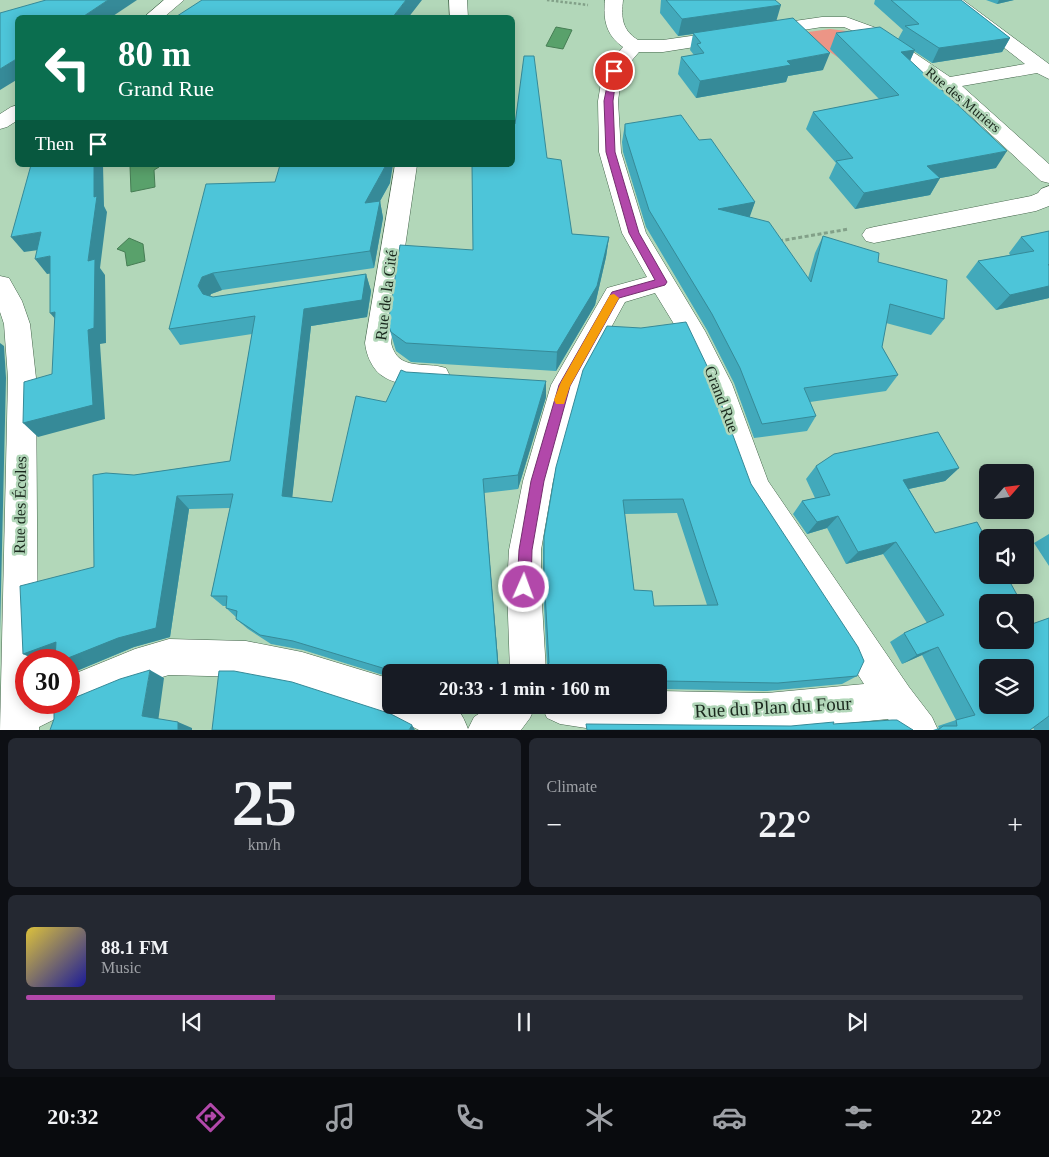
<!DOCTYPE html>
<meta charset="utf-8">
<style>
body{margin:0;font-family:"Times New Roman",serif;background:#242831;color:#f1f3f6;height:100vh;display:flex;flex-direction:column;font-size:19px;white-space:nowrap}
*{box-sizing:border-box;margin:0}
p{font-size:16px;color:#9ea1a6}
.icon{flex:none;width:28px;height:28px;fill:none;stroke:currentColor;stroke-width:2;stroke-linecap:round;stroke-linejoin:round}
.map{position:relative;height:730px;overflow:hidden}
.drawer{display:flex;flex-direction:column;gap:8px;padding:8px;background:#0d0f14;flex:1}
.drawer>*{flex:none}
.banner{position:absolute;left:15px;top:15px;width:500px;height:152px;border-radius:8px;box-shadow:0 2px 12px #0003;background:#0b6e4f;color:#fff;overflow:hidden}
.needle{width:32px;rotate:62deg}
.tools{position:absolute;left:979px;top:464px;display:grid;gap:10px}
.tools a{display:grid;place-items:center;width:55px;height:55px;border-radius:8px;background:#171b24;box-shadow:0 2px 12px #0003;font-size:25px}
.speed{position:absolute;left:15px;top:649px;display:flex;gap:10px;font-size:25px;font-weight:700;text-align:center}
.speed>*{display:grid;place-content:center;width:65px;height:65px;border-radius:50%;background:#171b24;box-shadow:0 2px 12px #0003;line-height:1}
.speed .limit{border:8px solid #d22;background:#fff;color:#111}
.pin{position:absolute;display:grid;place-items:center;width:42px;height:42px;color:#fff;margin:-21px;border:2px solid #fff;border-radius:50%;box-shadow:0 1px 5px #0007}
.me{position:absolute;width:55px;margin:-28px;rotate:2deg;stroke-linejoin:round;filter:drop-shadow(0 0 4px #0008)}
.turn{display:flex;align-items:center;gap:18px;height:105px;padding:0 20px;font-size:22px}
.turn .icon{width:65px;height:65px;stroke-width:2.5}
.turn b{display:block;font-size:35px;line-height:42px}
.then{display:flex;align-items:center;height:48px;padding:0 20px;background:#0003;gap:10px;font-size:19px}
.big{font-size:38px;font-weight:800;line-height:1.1}
.drawer .card{flex:1;display:flex;flex-direction:column;justify-content:center;gap:8px;min-width:0;padding:0 18px;border-radius:8px;background:#242831}
.drawer .dial{align-items:center;gap:0}
.dial b{font-size:65px;line-height:1}
.song{display:flex;align-items:center;gap:15px}
.cover{width:60px;height:60px;border-radius:8px;background:linear-gradient(135deg,hsl(50 70% 55%),hsl(240 70% 35%))}
.played{height:5px;border-radius:2px;background:linear-gradient(90deg,#b248aa 25%,#363941 25%)}
.keys{display:flex;justify-content:space-around;direction:ltr}
.heat{display:flex;justify-content:space-between;align-items:center;font-size:28px;direction:ltr}
.drawer .tiles{flex:1;display:grid;gap:8px;grid-template-columns:1fr 1fr}
.card:last-child{grid-column:span 2}
.trip{position:absolute;left:382px;top:664px;width:285px;height:50px;border-radius:8px;background:#171b24;box-shadow:0 2px 12px #0003;font-weight:800;line-height:50px;text-align:center}
.menu{display:flex;height:80px;justify-content:space-around;align-items:center;background:#090b0e;color:#9ea1a6}
.menu .icon{width:35px;height:35px}
.menu .active{color:#b248aa}
.menu b{font-size:22px;color:#f1f3f6}
.map>svg:first-child{display:block}
</style>
<div class="map">
<svg width="1049" height="730" viewBox="0 0 1049 730">
<rect width="100%" height="100%" fill="#b2d7b9"/>
<path fill="#ec9586" d="M830 29 854 32 842 60 801 33Z"/>
<path fill="#59a16b" stroke="#467d54" d="M556 27 572 30 563 49 546 46Z
M136 165H159V167L154 170 155 187 131 192 130 166Z
M129 238 143 244 145 261 127 266 125 252 117 249Z"/>
<g fill="none" stroke-linecap="round" stroke-linejoin="round">
<defs>
<path id="minor" d="M164 0H184L163 18H143Z
M449 0H467L468 18H450Z
M605 0H623C621 18 622 30 638 40H663L822 17H846L879 29 950 77 1025 64 943 0H963L1049 64V79L1037 73 962 86 1049 164V183L1041 181 940 87 867 37 844 27H822L663 52H639L622 72 618 101 621 152 646 233 705 331 732 384 768 481 909 687 932 717 938 730H895L888 719 780 730H694L586 728 560 724 547 718 541 705H659V691L767 693 864 684 744 498 704 384 685 342 655 293 625 302 579 386 553 481 541 550V587L546 672H510L507 587 509 550 523 481 551 385 607 288 647 277 622 233 599 152 598 101 603 71 623 47C606 35 603 20 605 0Z
M18 105V120L7 127 0 129V114L11 107Z
M395 165H417L391 343C398 372 424 361 446 368L450 376 446 384C427 390 387 386 375 369 369 361 366 352 365 343Z
M1049 186V206L1036 211 874 243 866 241 862 235 866 229 874 227 1031 196 1038 193 1041 189Z
M0 276 9 278 22 301 30 324 36 378 38 660H26V702H69V676L135 649 169 639 246 641 302 652 391 679V705H450C461 710 464 719 468 729L474 717 492 705H536L530 718 521 730H419L395 718 394 715 391 717 302 688 246 677 169 675 135 685 69 712 65 711 63 715 39 727V730H0L8 378 4 324 0 312Z"/>
</defs>
<use href="#minor" stroke="#45664c" stroke-width="1"/>
<path stroke="#82a088" stroke-width="2.5" stroke-dasharray="2.5 2" stroke-linecap="butt" d="M547 0 588 5"/>
<path stroke="#82a088" stroke-width="3" stroke-dasharray="4 2.5" stroke-linecap="butt" d="M779 241 849 229"/>
<use href="#minor" fill="#fff" fill-rule="evenodd"/>
</g>
<path fill="#42a9bb" fill-rule="evenodd" d="M661 0H775L776 20 823 70 788 76 786 82 696 98 678 74 681 57 694 55 690 50 693 34 678 36 660 13Z
M875 0H961L1010 38 1002 52 932 63 914 51 910 61 996 168 940 178 930 195 855 209 829 178 836 163 806 129 813 112 879 99 830 49 836 33 898 39 903 30 874 4Z
M986 0H1014L997 4Z
M625 124 699 140 755 202 749 217 808 278 815 253 823 236 878 262 944 319 931 335 886 323 882 347 898 375 886 391 810 402 816 416 807 431 754 438 734 383 707 330 646 227 623 152 622 142Z
M547 158 572 234 609 237 606 257 595 305 556 371 411 362 396 351 388 324 473 250Z
M275 182 390 183 380 201 383 218 374 268 222 290 211 294 210 296 213 297 366 274 371 291 367 317 311 326 292 497 332 502 386 402 406 372 546 397 518 489 484 493 499 672H391V701L387 696 386 676 303 650 271 644 248 629 236 619 237 618 226 608V606H223L211 596 230 508 189 509 170 637 134 647 74 672 69 669V660L55 658 51 660H37L23 654 94 567 134 475 230 461 252 334 180 345 169 329Z
M1049 231V298L996 310 966 277 978 261 1010 255 1009 253 1021 237Z
M816 466 959 468 945 481 909 489 935 533 1032 624 1049 618V730H1034L1033 727 1030 730H933L939 728 938 726 956 720 922 655 902 664 890 642 904 633 927 623 883 554 846 564 827 528 807 534 793 514 802 501 815 498 806 479Z
M556 467 751 484 857 676 842 684 767 691 663 689V695L659 701V672H539L540 665H547L543 587V550L544 537ZM677 513 707 605 654 606 634 590 625 514Z
M1049 534V566L1034 543Z
M454 705H471L468 712Z"/>
<path fill="#368a98" d="M108 0H137L110 18H81Z
M406 0H422L408 18H392Z
M999 0H1014L997 4Z
M781 5 776 22 678 36 682 19Z
M1010 38 1002 52 932 63 939 48Z
M915 50 907 67 901 52Z
M830 53 823 70 788 76 786 82 696 98 700 81 787 61Z
M18 58V79L0 90V69Z
M1007 151 996 168 940 178 930 195 855 209 864 193 927 166Z
M94 165H103L104 206 107 212 100 268 105 275 106 343 100 344 105 419 38 437 23 423 88 330V261L94 197Z
M386 165H393L390 183 380 201 383 218 374 268 370 251 365 203Z
M755 202 749 219 718 209Z
M41 232 53 248 24 252 11 237Z
M609 237 606 257 595 305 556 371 557 352Z
M50 256 62 272 47 274 35 259Z
M213 273 222 290 211 294 207 303 198 286 202 277Z
M366 274 371 291 367 317 311 326 291 509 282 496 304 309Z
M1049 286V298L996 310 1010 295Z
M55 312 63 328 50 313Z
M0 343 4 346 6 378 0 633Z
M546 381V397L518 489V475Z
M959 468 945 481 890 493 903 480Z
M484 493 499 672H478Z
M177 496 189 509 170 637 134 647 74 672 69 669V660H63Z
M838 516 827 528 807 534 817 522Z
M896 542 883 554 846 564 858 552Z
M56 642 75 651 51 660H37L23 654Z
M938 647 922 655 902 664 917 655Z
M150 670 164 678 158 722 142 716Z
M466 705H471L468 712Z
M178 722 192 728V730H178Z
M412 725 415 730H409Z"/>
<path fill="#4dc5d9" stroke="#368a98" fill-rule="evenodd" d="M46 0H108L81 18H18V58L0 69V13Z
M202 0H406L392 18H174Z
M666 0H775L781 5 682 19Z
M891 0H961L1010 38 939 48 905 26 919 24Z
M793 18 830 53 787 61 791 65 700 81 681 57 704 53 697 44 701 43 693 33Z
M880 27 915 50 901 52 1007 151 927 166 940 178 864 193 836 161 853 158 813 112 899 95 836 33Z
M524 56H534L547 158 561 160 572 234 609 237 597 286 557 352 406 343 391 332 388 324 400 245 473 250 472 165H512V124H515Z
M681 115 699 140 711 139 755 202 718 209 769 222 811 282 823 236 879 253 878 262 947 280 944 319 890 304 882 347 898 375 804 388 816 416 762 424 740 368 712 314 649 210 625 134V124Z
M31 165H94V197L97 196 88 261 95 259 94 328 88 330 93 405 23 423 24 382 52 374 55 312 50 313V256L35 259 41 232 11 237Z
M280 165H386L365 203 380 201 370 251 213 273 202 277 198 286 203 294 213 297 366 274 362 300 304 309 282 496 332 502 356 396 386 402 401 370 406 372 546 381 518 475 483 479 498 666 478 671V672H391V696H387L386 669 293 641 260 635 236 619 237 611 226 608 227 596H211L233 494 177 496 156 628 118 638 63 660H55L56 642 23 654 20 586 94 567 93 475 106 473 134 475 230 461 255 316 169 329 206 184 275 182Z
M1049 231V264L1048 265H1049V286L1010 295 978 261 1034 251 1021 237Z
M686 322 708 368 751 484 858 647 864 661 857 676 778 683 665 681 663 683V695H659V672H563L540 669V665H547L549 663 544 575V537L556 467 583 370 607 326 641 328ZM683 499 705 567 718 605 654 606 652 591 634 590 623 500Z
M938 432 959 468 903 480 935 533 977 522 988 542V575H1006L1021 602H988V640H1025V610L1032 624 1049 618V716L1030 730H938L943 726H957L956 720 975 715 938 647 917 655 904 633 944 615 896 542 858 552 838 516 817 522 802 501 830 495 816 466 834 454ZM988 668H1025V705H988Z
M150 670 142 716 178 722V730H50L54 719V706L62 702H69V700L120 679Z
M219 671H234L292 682 385 712H387L412 725 409 730H212Z
M892 720H897L913 730H587L586 724 791 726 834 722 833 724Z"/>
<path fill="#b248aa" stroke="#742f6e" d="M614 68 617 71 613 101 615 152 639 233 667 282 665 285 619 298 570 386 544 481 532 550 531 587 529 592 524 594 519 592 517 587 519 550 531 481 559 385 612 292 655 280 629 233 606 152 604 101 610 71Z"/>
<path fill="#f59e0b" d="M614 294 619 298 570 386 564 404H556L554 400 561 382 610 295Z"/>
<g text-anchor="middle" dominant-baseline="central" stroke-width="5" stroke-linejoin="round" paint-order="stroke">
<g font-size="14" fill="#1a281d" stroke="#b2d7b9">
<text transform="translate(963 100) rotate(40)">Rue des Muriers</text>
</g>
<g font-size="16" fill="#1a281d" stroke="#b2d7b9">
<text transform="translate(386 295) rotate(-83)">Rue de la Cité</text>
<text transform="translate(722 399) rotate(69)">Grand Rue</text>
<text transform="translate(20 505) rotate(-89)">Rue des Écoles</text>
</g>
<g font-size="19" fill="#1a281d" stroke="#b2d7b9">
<text transform="translate(773 707) rotate(-3)">Rue du Plan du Four</text>
</g>
</g>
</svg>
<div class="tools">
<a><svg class="needle" viewBox="-14 -14 28 28"><path d="M0-13l5 13h-10z" fill="#e53935"/><path d="M0 13l5-13h-10z" fill="#9ea1a6"/></svg></a>
<a><svg class="icon" aria-label="sound" viewBox="0 0 24 24"><path d="M4 9h4l5-4v14l-5-4H4zM17 9q2 3 0 6"/></svg></a>
<a><svg class="icon" aria-label="search" viewBox="0 0 24 24"><circle cx="10" cy="10" r="6"/><path d="M15 15l6 6"/></svg></a>
<a><svg class="icon" aria-label="layers" viewBox="0 0 24 24"><path d="M12 4l9 5-9 5-9-5zM3 14l9 5 9-5"/></svg></a>
</div>
<div class="speed"><div class="limit">30</div></div>
<div class="pin" style="left:614px;top:71px;background:#d93025"><svg class="icon" aria-label="arrive" viewBox="0 0 24 24"><path d="M6 21V4h12l-3 4 3 4H6"/></svg></div>
<svg class="me" style="left:524px;top:587px" viewBox="-20 -20 40 40"><circle r="17" fill="#b248aa" stroke="#fff" stroke-width="3"/><path d="M0-11L8 9 0 5-8 9z" fill="#fff"/></svg>
<div class="trip">20:33 · 1 min · 160 m</div>
<div class="banner">
<div class="turn"><svg class="icon" aria-label="left" viewBox="0 0 24 24"><path d="M17 20v-9H6M10 6l-5 5 5 5"/></svg><div><b>80 m</b>Grand Rue</div></div>
<div class="then">Then<svg class="icon" aria-label="arrive" viewBox="0 0 24 24"><path d="M6 21V4h12l-3 4 3 4H6"/></svg></div>
</div>
</div>
<section class="drawer">
<div class="tiles">
<div class="card dial"><b>25</b><p>km/h</p></div>
<div class="card"><p>Climate</p>
<div class="heat"><a>−</a><b class="big">22°</b><a>+</a></div>
</div>
<div class="card">
<div class="song"><i class="cover"></i><div><b>88.1 FM</b><p>Music</p></div></div>
<div class="played"></div>
<div class="keys"><svg class="icon" aria-label="previous" viewBox="0 0 24 24"><path d="M18 5L8 12l10 7zM5 5v14"/></svg><svg class="icon" aria-label="pause" viewBox="0 0 24 24"><path d="M8 5v14M16 5v14"/></svg><svg class="icon" aria-label="next" viewBox="0 0 24 24"><path d="M6 5l10 7-10 7zM19 5v14"/></svg></div>
</div>
</div>
</section>
<nav class="menu">
<b>20:32</b>
<svg class="icon active" aria-label="directions" viewBox="0 0 24 24"><path d="M12 3l9 9-9 9-9-9zM9 14v-3h6M13 9l2 2-2 2"/></svg>
<svg class="icon" aria-label="music" viewBox="0 0 24 24"><path d="M9 18V5l10-2v13"/><circle cx="6" cy="18" r="3"/><circle cx="16" cy="16" r="3"/></svg>
<svg class="icon" aria-label="phone" viewBox="0 0 24 24"><path d="M5 4h4l2 5-3 2q2 4 5 5l2-3 5 2v4C11 20 4 13 5 4z"/></svg>
<svg class="icon" aria-label="climate" viewBox="0 0 24 24"><path d="M12 3v18M4 7l16 10M4 17L20 7"/></svg>
<svg class="icon" aria-label="car" viewBox="0 0 24 24"><path d="M5 17H2v-5l4-1 3-4h7l3 4 3 1v5h-3M9 17h6M6 11h13"/><circle cx="7" cy="17" r="2"/><circle cx="17" cy="17" r="2"/></svg>
<svg class="icon" aria-label="filters" viewBox="0 0 24 24"><path d="M4 7h16M4 17h16"/><circle cx="9" cy="7" r="2"/><circle cx="15" cy="17" r="2"/></svg>
<b>22°</b>
</nav>
